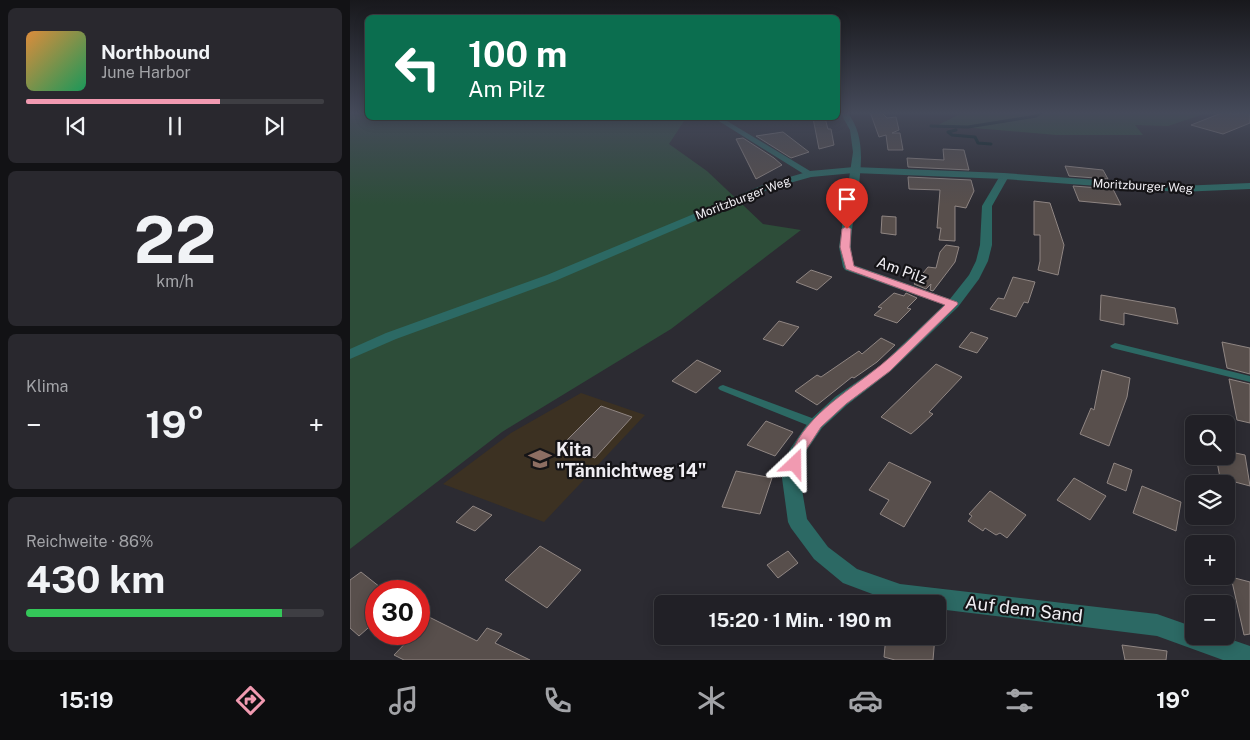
<!DOCTYPE html>
<html lang="de">
<meta charset="utf-8">
<style>
body{margin:0;font-family:"Public Sans",sans-serif;background:#29282e;color:#f1f3f6;height:100vh;display:flex;flex-direction:column;font-size:19px;white-space:nowrap}
*{box-sizing:border-box;margin:0}
p{font-size:16px;color:#a2a3a7}
.icon{flex:none;width:28px;height:28px;fill:none;stroke:currentColor;stroke-width:2;stroke-linecap:round;stroke-linejoin:round}
.map{position:relative;flex:1;overflow:hidden}
.drawer{display:flex;flex-direction:column;gap:8px;padding:8px;background:#121215;width:350px}
.drawer>*{flex:none}
.hud{position:absolute;left:15px;top:15px;width:475px;height:105px;border-radius:8px;box-shadow:0 2px 12px #0003,0 0 0 1px #3e3e43;background:#0b6e4f;color:#fff;overflow:hidden}
.fabs{position:absolute;left:835px;top:415px;display:grid;gap:10px}
.fabs a{display:grid;place-items:center;width:50px;height:50px;border-radius:8px;background:#212026;box-shadow:0 2px 12px #0003,0 0 0 1px #3e3e43;font-size:25px}
.speed{position:absolute;left:15px;top:580px;display:flex;gap:10px;font-size:25px;font-weight:700;text-align:center}
.speed>*{display:grid;place-content:center;width:65px;height:65px;border-radius:50%;background:#212026;box-shadow:0 2px 12px #0003,0 0 0 1px #3e3e43;line-height:1}
.speed .limit{border:8px solid #d22;background:#fff;color:#111}
.pin{position:absolute;display:grid;place-items:center;width:42px;height:42px;color:#fff;margin:-51px -21px;border-radius:50% 50% 50% 0;rotate:-45deg;box-shadow:0 0 5px #0007}
.pin .icon{rotate:45deg}
.me{position:absolute;width:55px;margin:-28px;rotate:23deg;stroke-linejoin:round;filter:drop-shadow(0 0 4px #0008)}
.turn{display:flex;align-items:center;gap:18px;height:105px;padding:0 20px;font-size:22px}
.turn .icon{width:65px;height:65px;stroke-width:2.5}
.turn b{display:block;font-size:35px;line-height:42px}
.big{font-size:38px;font-weight:700;line-height:1.1}
.drawer .tile{flex:1;display:flex;flex-direction:column;justify-content:center;gap:8px;min-width:0;padding:0 18px;border-radius:8px;background:#29282e}
.drawer .dial{align-items:center;gap:0}
.dial b{font-size:65px;line-height:1}
.song{display:flex;align-items:center;gap:15px}
.cover{width:60px;height:60px;border-radius:8px;background:linear-gradient(135deg,hsl(30 70% 55%),hsl(150 70% 35%))}
.played{height:5px;border-radius:2px;background:linear-gradient(90deg,#f19ab1 65%,#3e3e43 65%)}
.keys{display:flex;justify-content:space-around;direction:ltr}
.heat{display:flex;justify-content:space-between;align-items:center;font-size:28px;direction:ltr}
.charge{height:8px;border-radius:4px;background:linear-gradient(90deg,#34c759 86%,#3e3e43 0)}
.trip{position:absolute;left:304px;top:595px;width:292px;height:50px;border-radius:8px;background:#212026;box-shadow:0 2px 12px #0003,0 0 0 1px #3e3e43;font-weight:700;line-height:50px;text-align:center}
.tab-bar{display:flex;height:80px;justify-content:space-around;align-items:center;background:#0d0d0f;color:#a2a3a7}
.tab-bar .icon{width:35px;height:35px}
.tab-bar .active{color:#f19ab1}
.tab-bar b{font-size:22px;color:#f1f3f6}
main{display:flex;flex:1;min-height:0}
.map>svg:first-child{display:block}
</style>
<main>
<section class="drawer">
<div class="tile">
<div class="song"><i class="cover"></i><div><b>Northbound</b><p>June Harbor</p></div></div>
<div class="played"></div>
<div class="keys"><svg class="icon" aria-label="previous" viewBox="0 0 24 24"><path d="M18 5L8 12l10 7zM5 5v14"/></svg><svg class="icon" aria-label="pause" viewBox="0 0 24 24"><path d="M8 5v14M16 5v14"/></svg><svg class="icon" aria-label="next" viewBox="0 0 24 24"><path d="M6 5l10 7-10 7zM19 5v14"/></svg></div>
</div>
<div class="tile dial"><b>22</b><p>km/h</p></div>
<div class="tile"><p>Klima</p>
<div class="heat"><a>−</a><b class="big">19°</b><a>+</a></div>
</div>
<div class="tile"><p>Reichweite · 86%</p><b class="big">430 km</b><div class="charge"></div></div>
</section>
<div class="map">
<svg width="900" height="660" viewBox="0 0 900 660">
<rect width="100%" height="100%" fill="#2c2b32"/>
<path fill="#3c3122" d="M231 393 295 415 194 522 93 484 161 433Z"/>
<path fill="#2d4d39" d="M0 112H17L18 118H336L319 144 357 171 413 224 451 230 321 329 152 432 0 549Z
M614 112H860L818 126 785 125 793 135H706L588 125Z"/>
<g fill="none" stroke-linecap="round" stroke-linejoin="round">
<path stroke="#031d1f" stroke-width="3" d="M581 126 618 127 686 116 692 112
M606 130 598 132 602 135 625 137 628 143 641 144"/>
</g>
<path fill="#584f4c" stroke="#908683" d="M520 112H531L537 118 546 117 549 130 542 133H550L553 150H538L536 135 529 137Z
M874 112 884 114 900 112V123L873 134 841 125Z
M463 118H475L478 129H481L484 145 469 149Z
M433 132 459 152 441 158 406 136Z
M393 138 424 158 432 165 406 179 386 139Z
M593 149 614 150 619 170 558 167 557 158 594 160Z
M715 166 753 170 758 179 719 176Z
M558 177 621 180 624 191 616 208 605 206V241L589 240 591 228H587L590 190 559 189Z
M723 186 763 189 771 205 729 201Z
M684 201 700 203 714 245 708 275 688 270 690 261V235H684Z
M532 216 546 217V235L531 233Z
M596 245 609 247 605 262 583 291 580 290 581 284 576 289 564 284 578 267 586 268 590 252Z
M461 270 482 277 467 290 446 282Z
M663 277 685 282 678 303 674 302 666 317 640 309 648 298 654 299Z
M544 293 554 296 556 293 567 298 557 308 561 309 547 323 524 315 532 308 528 307Z
M751 295 825 308 828 324 774 313V325L750 320Z
M429 321 449 327 433 346 413 339Z
M621 332 638 338 627 353 609 347Z
M531 338 545 345 527 362 504 378 502 377 467 405 445 391 467 375 471 377 509 351 512 354Z
M872 342 900 348V374L877 368Z
M347 360 371 371 346 393 322 381Z
M586 364 612 377 579 412 583 414 569 427 561 434 531 417Z
M752 370 780 378 777 397 759 446 730 434 741 408 744 410Z
M879 379 900 384V423L887 420Z
M251 406 282 417 245 458 212 445Z
M416 421 443 432 425 456 397 445Z
M876 451 895 455 900 486 870 478 866 456H876Z
M539 462 581 482 554 527 530 514 539 500 519 490Z
M764 463 782 470 776 491 757 483Z
M386 471 422 478 410 514 372 507Z
M724 478 756 496 740 520 707 500Z
M792 486 831 502 826 531 783 513Z
M640 491 676 515 657 538 650 533 646 535 635 528 633 531 618 521 622 516 619 514Z
M123 506 142 515 125 531 106 522Z
M190 546 231 570 197 608 155 580Z
M438 551 448 563 428 578 417 565Z
M11 572 35 591H24L26 592V621L9 636 0 628V580Z
M881 577 900 582V634L894 635Z
M79 617 127 641 137 628 152 634 145 643 180 660H54L44 655 64 634H69V628Z
M536 636H585L583 660H545L534 657Z
M772 645 817 651 816 660H775Z"/>
<g fill="none" stroke-linecap="round" stroke-linejoin="round">
<path fill="#2c6964" fill-rule="evenodd" d="M765 343 900 376V382L762 348 760 346Z
M373 385 470 421 471 424 470 427 466 428 462 427 370 390 368 388 370 386Z"/>
<path fill="#2c6964" fill-rule="evenodd" d="M490 112H497C526 147 501 205 501 246 501 252 503 259 504 265L600 299 619 275 626 261 630 245 632 206 651 174H657L659 176 642 206V245L638 261 629 279 608 307 541 371 497 405 472 428 457 450 450 478 457 519 478 547 507 569 550 584 807 614 844 627V636H871L900 646V660H873L807 636 588 609V604H549L493 583 464 559 441 528 438 522 432 478 440 449 460 420 485 397 531 365 594 305 495 270 493 267 489 247 503 152 500 130Z
M364 118H372L465 174 460 177 457 176Z"/>
<path fill="#2c6964" fill-rule="evenodd" d="M504 167 654 173 829 186 900 183V189L829 192 654 179 504 173 461 177 422 188 205 281 46 339 0 359V349L36 333 197 275 416 184 460 171Z"/>
</g>
<linearGradient id="sky" x2="0" y2="1"><stop stop-color="#18181c"/><stop offset="0.55" stop-color="#454a5a"/><stop offset="1" stop-color="#454a5a" stop-opacity="0"/></linearGradient>
<rect width="900" height="205" fill="url(#sky)"/>
<path fill="#f19ab1" stroke="#9d6473" d="M497 226 501 229 500 247 504 266 607 302 608 304 540 371 496 404 471 427 456 450 450 468 445 469 440 468 437 464C451 417 495 394 531 365 553 347 574 325 595 305L496 269 490 247 492 229Z"/>
<defs>
<symbol id="school-bare" viewBox="-9 -9 18 18"><path d="M0-5L7-2L0 1L-7-2ZM-4 1L0 2.5L4 1V4Q0 6-4 4Z" fill="#8d6e63" stroke="#151417" stroke-width="2.5" paint-order="stroke"/></symbol>
</defs>
<g fill-rule="evenodd">
<use href="#school-bare" x="174" y="443" width="32" height="32"/>
</g>
<g text-anchor="middle" dominant-baseline="central" stroke-width="4.5" stroke-linejoin="round" paint-order="stroke">
<g font-size="12" fill="#f0eef3" stroke="#151417">
<text transform="translate(793 186) rotate(3)">Moritzburger Weg</text>
<text transform="translate(393 198) rotate(-21)">Moritzburger Weg</text>
</g>
<g font-size="15" fill="#f0eef3" stroke="#151417">
<text transform="translate(552 270) rotate(20)">Am Pilz</text>
</g>
<g font-size="18" font-weight="bold" fill="#f0eef3" stroke="#151417" text-anchor="start">
<text x="206" y="449">Kita<tspan x="206" dy="21">"Tännichtweg 14"</tspan></text>
</g>
<g font-size="18" fill="#f0eef3" stroke="#151417">
<text transform="translate(674 609) rotate(7)">Auf dem Sand</text>
</g>
</g>
</svg>
<div class="fabs">
<a><svg class="icon" aria-label="search" viewBox="0 0 24 24"><circle cx="10" cy="10" r="6"/><path d="M15 15l6 6"/></svg></a>
<a><svg class="icon" aria-label="layers" viewBox="0 0 24 24"><path d="M12 4l9 5-9 5-9-5zM3 14l9 5 9-5"/></svg></a>
<a>+</a>
<a>−</a>
</div>
<div class="speed"><div class="limit">30</div></div>
<div class="pin" style="left:497px;top:229px;background:#d93025"><svg class="icon" aria-label="arrive" viewBox="0 0 24 24"><path d="M6 21V4h12l-3 4 3 4H6"/></svg></div>
<svg class="me" style="left:445px;top:464px" viewBox="-20 -20 40 40"><path d="M0-17L14 15 0 8-14 15z" fill="#f19ab1" stroke="#fff" stroke-width="4"/></svg>
<div class="trip">15:20 · 1 Min. · 190 m</div>
<div class="hud">
<div class="turn"><svg class="icon" aria-label="left" viewBox="0 0 24 24"><path d="M17 20v-9H6M10 6l-5 5 5 5"/></svg><div><b>100 m</b>Am Pilz</div></div>
</div>
</div>
</main>
<nav class="tab-bar">
<b>15:19</b>
<svg class="icon active" aria-label="directions" viewBox="0 0 24 24"><path d="M12 3l9 9-9 9-9-9zM9 14v-3h6M13 9l2 2-2 2"/></svg>
<svg class="icon" aria-label="music" viewBox="0 0 24 24"><path d="M9 18V5l10-2v13"/><circle cx="6" cy="18" r="3"/><circle cx="16" cy="16" r="3"/></svg>
<svg class="icon" aria-label="phone" viewBox="0 0 24 24"><path d="M5 4h4l2 5-3 2q2 4 5 5l2-3 5 2v4C11 20 4 13 5 4z"/></svg>
<svg class="icon" aria-label="climate" viewBox="0 0 24 24"><path d="M12 3v18M4 7l16 10M4 17L20 7"/></svg>
<svg class="icon" aria-label="car" viewBox="0 0 24 24"><path d="M5 17H2v-5l4-1 3-4h7l3 4 3 1v5h-3M9 17h6M6 11h13"/><circle cx="7" cy="17" r="2"/><circle cx="17" cy="17" r="2"/></svg>
<svg class="icon" aria-label="filters" viewBox="0 0 24 24"><path d="M4 7h16M4 17h16"/><circle cx="9" cy="7" r="2"/><circle cx="15" cy="17" r="2"/></svg>
<b>19°</b>
</nav>
